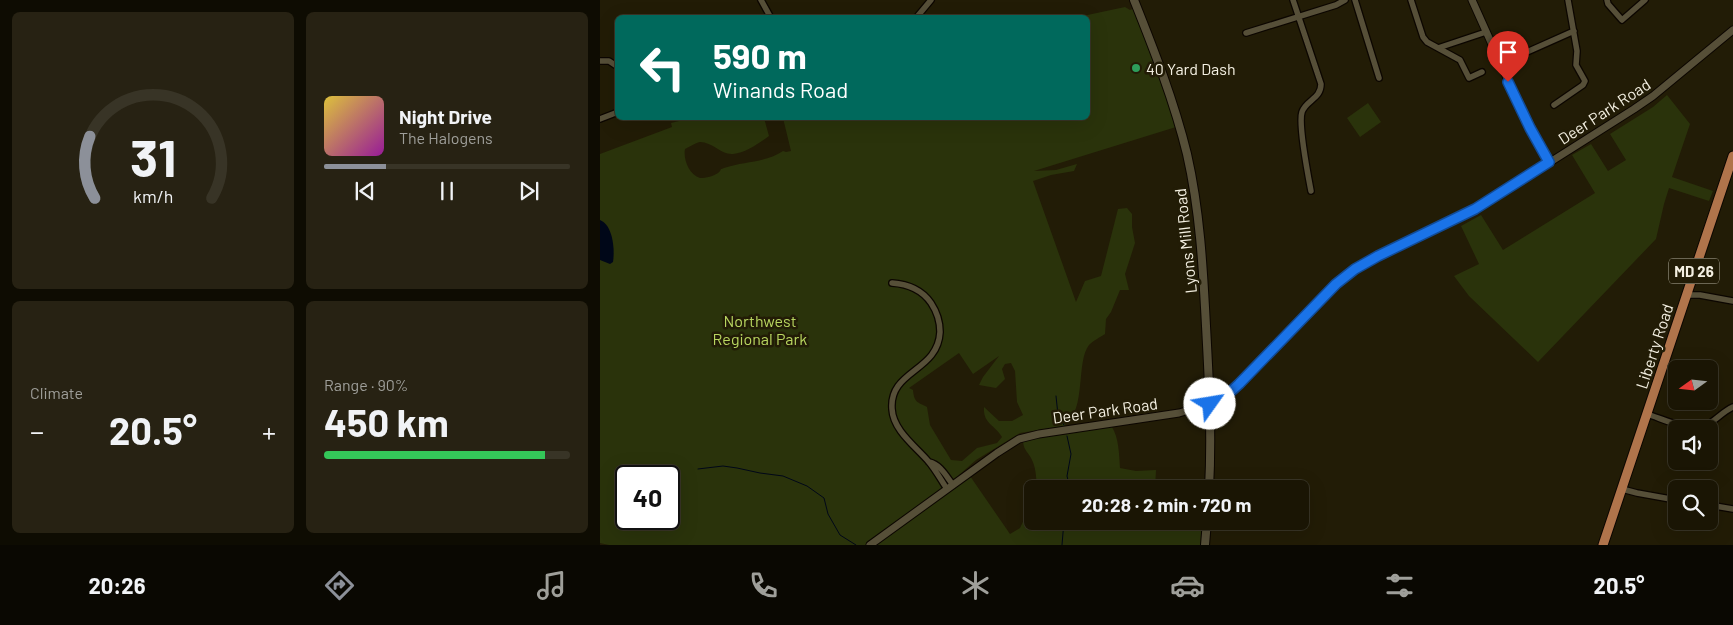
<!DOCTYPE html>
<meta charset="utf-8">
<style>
body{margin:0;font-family:Barlow,sans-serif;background:#272213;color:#f1f3f6;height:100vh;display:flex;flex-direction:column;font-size:19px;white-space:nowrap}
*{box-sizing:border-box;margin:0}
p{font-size:16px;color:#9f9f9a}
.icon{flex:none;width:28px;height:28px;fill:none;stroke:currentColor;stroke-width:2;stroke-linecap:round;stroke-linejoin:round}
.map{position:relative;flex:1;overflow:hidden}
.details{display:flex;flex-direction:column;gap:12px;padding:12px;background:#0e0c02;width:600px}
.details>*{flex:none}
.banner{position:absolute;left:15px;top:15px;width:475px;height:105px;border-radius:8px;box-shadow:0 5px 20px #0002,0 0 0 1px #383426;background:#00695c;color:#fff;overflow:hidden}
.needle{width:32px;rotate:255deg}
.controls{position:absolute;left:1068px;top:360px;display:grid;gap:10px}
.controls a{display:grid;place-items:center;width:50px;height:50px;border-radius:8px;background:#1a1504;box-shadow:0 5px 20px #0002,0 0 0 1px #383426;font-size:25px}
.speed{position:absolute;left:15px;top:465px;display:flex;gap:10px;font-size:25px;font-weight:700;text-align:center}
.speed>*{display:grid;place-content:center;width:65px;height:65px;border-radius:50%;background:#1a1504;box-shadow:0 5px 20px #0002,0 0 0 1px #383426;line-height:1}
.speed .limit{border:2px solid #111;border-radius:8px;background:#fff;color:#111}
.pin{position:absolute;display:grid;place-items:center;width:42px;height:42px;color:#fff;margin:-51px -21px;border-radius:50% 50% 50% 0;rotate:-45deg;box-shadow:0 0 5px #0007}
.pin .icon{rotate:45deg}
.me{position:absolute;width:55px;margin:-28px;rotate:58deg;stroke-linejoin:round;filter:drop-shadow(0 0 4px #0008)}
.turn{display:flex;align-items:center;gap:18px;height:105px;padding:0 15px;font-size:22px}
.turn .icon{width:65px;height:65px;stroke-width:2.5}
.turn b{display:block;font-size:35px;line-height:42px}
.big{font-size:38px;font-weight:700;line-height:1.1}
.details .widget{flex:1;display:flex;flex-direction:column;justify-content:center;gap:8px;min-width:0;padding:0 18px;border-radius:8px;background:#272213}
.details .dial{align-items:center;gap:0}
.dial svg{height:130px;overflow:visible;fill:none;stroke:#383426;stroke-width:7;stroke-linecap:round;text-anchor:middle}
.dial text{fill:#f1f3f6;stroke:none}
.song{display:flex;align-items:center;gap:15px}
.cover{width:60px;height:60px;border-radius:8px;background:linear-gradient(135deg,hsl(50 70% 55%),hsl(300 70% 35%))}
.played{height:5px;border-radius:2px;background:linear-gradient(90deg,#8c9099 25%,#383426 25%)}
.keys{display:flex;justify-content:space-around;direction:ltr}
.heat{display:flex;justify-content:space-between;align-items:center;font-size:28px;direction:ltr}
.charge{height:8px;border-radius:4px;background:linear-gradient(90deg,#34c759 90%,#383426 0)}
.details .tiles{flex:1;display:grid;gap:12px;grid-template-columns:repeat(2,1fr)}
.trip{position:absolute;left:424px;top:480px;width:285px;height:50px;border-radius:8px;background:#1a1504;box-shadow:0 5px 20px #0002,0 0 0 1px #383426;font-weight:700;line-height:50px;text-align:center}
.tab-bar{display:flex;height:80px;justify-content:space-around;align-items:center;background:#0a0802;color:#9f9f9a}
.tab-bar .icon{width:35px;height:35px}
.tab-bar .selected{color:#8c9099}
.tab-bar b{font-size:22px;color:#f1f3f6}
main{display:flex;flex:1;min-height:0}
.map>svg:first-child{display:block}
</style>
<main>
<section class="details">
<div class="tiles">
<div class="widget dial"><svg viewBox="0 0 100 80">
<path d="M14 69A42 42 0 1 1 86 69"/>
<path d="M14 69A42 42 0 0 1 11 31" stroke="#8c9099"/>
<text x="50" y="56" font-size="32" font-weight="700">31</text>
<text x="50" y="72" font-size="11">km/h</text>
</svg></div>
<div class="widget">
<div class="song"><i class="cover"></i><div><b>Night Drive</b><p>The Halogens</p></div></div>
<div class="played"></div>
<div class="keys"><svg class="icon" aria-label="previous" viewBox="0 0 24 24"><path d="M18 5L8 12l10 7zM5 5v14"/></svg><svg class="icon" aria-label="pause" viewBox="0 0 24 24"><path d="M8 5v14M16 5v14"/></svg><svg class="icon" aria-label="next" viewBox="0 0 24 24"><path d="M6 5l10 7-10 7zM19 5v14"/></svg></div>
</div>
<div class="widget"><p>Climate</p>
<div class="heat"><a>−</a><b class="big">20.5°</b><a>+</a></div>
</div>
<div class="widget"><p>Range · 90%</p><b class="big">450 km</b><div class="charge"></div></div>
</div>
</section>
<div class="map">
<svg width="1133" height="545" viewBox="0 0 1133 545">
<rect width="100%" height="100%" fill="#221c06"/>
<path fill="#2a330b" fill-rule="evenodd" d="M525 7 530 10 535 8 576 127 434 171 456 170 477 164 474 171 451 175 433 181 476 302 485 281 501 276 518 209 527 208 532 214V227L535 243 525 274 529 290H520L511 312 506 319 505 334C500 337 493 341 489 345 476 361 486 411 466 422L465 428 452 430 451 428 420 433 376 460 359 475 362 481 370 476 410 534 420 528 432 503V521H604L602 545H9L0 543V154L72 127 71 123 91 118H164L169 136C159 143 146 153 133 154 121 155 113 142 100 142 95 143 89 147 85 149 83 159 89 175 100 178 106 178 114 176 118 173 123 169 118 170 124 168 145 161 165 163 183 151L186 152 191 151 183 118H488V18L478 17ZM359 353 373 374 399 356 383 377 379 385 396 388 405 379 402 369 405 364 411 363 415 371 417 402 423 415 412 421H399L384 407C383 424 394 424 402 437L397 443 377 448 362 461 351 460 330 425 327 407C317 402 314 402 313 390L309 388ZM26 476H69V519H26Z
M1067 95 1090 124 1072 177 1113 191 1109 201 1069 188 1064 204 1056 239 938 362 869 296 854 276 879 264 861 226 881 215 903 250 995 193 972 155 991 144 1008 171 1026 160 1010 134 1053 107Z
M768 103 781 122 760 137 747 118Z
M512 427C519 438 519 455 520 468L536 471 556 470 555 489H436C437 481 436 468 432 460 429 453 424 451 423 442L447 436Z"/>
<path fill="#000718" d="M0 220C13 225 15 250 13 262L10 264 0 260Z"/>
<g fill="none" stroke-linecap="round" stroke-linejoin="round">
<path stroke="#000718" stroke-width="1" d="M456 396 458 415 464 425
M467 436 471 454 467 476 470 489
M98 469 123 466 137 468 160 473 183 476 207 486 224 498 228 514 240 535 256 545
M462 545 464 521"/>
<defs>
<path id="minor" d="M161 0 171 18
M693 0 721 84C721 99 706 100 702 112 698 124 708 175 711 191
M755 0 779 78
M811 0 823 37 827 42 860 60 869 78 882 72
M1007 0 1008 4 1022 20 1045 0
M316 18 331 0
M646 33 736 5 745 0
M838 48 886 32
M0 61H9L18 67
M900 64 974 31
M954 105 983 85 985 81 976 65 977 51 968 0
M0 119 18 112
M292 283C308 284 322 290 331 303 337 312 340 321 340 332 338 372 289 370 292 409 293 430 315 446 328 461 335 469 341 480 347 489
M1086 295H1100L1133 301
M1047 414C1066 420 1091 434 1110 423 1118 418 1124 411 1133 407
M329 462C341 465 346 476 353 485
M1022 489 1037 493 1076 500
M1109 505 1133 509"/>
<path id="tertiary" d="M872 0 925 118 949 162
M270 545 397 453 419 439 439 434 579 413 610 404 634 389 736 285 751 272 766 262 887 202 1034 109 1053 96 1133 30"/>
<path id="secondary" d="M534 0C554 50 574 101 587 154 600 211 603 268 606 326 609 381 612 434 609 489
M605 545 607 521"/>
<path id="primary" d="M1003 545 1133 156"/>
</defs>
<use href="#minor" stroke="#0c0600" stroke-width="8"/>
<use href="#tertiary" stroke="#0c0600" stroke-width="9"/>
<use href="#secondary" stroke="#0c0600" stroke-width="10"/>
<use href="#primary" stroke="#0c0600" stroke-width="11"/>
<use href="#minor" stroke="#564f38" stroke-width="5.5"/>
<use href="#tertiary" stroke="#564f38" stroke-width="7"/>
<use href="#secondary" stroke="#564f38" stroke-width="8"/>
<use href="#primary" stroke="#b0744b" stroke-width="9"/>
</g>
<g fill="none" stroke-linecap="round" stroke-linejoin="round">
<defs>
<path id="route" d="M610 404 628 394 639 384 736 284 755 269 778 256 875 209 949 162 930 128 908 82"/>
</defs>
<use href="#route" stroke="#114b97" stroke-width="12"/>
<use href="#route" stroke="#1a73e8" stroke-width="9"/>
</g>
<circle fill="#2e9e5b" stroke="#221c06" stroke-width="2" cx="536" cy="68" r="5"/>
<g text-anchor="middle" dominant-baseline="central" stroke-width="5" stroke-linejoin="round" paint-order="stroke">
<rect fill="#221c06" stroke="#b5b0a0" stroke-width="1" x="1069" y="258.5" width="50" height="25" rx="4"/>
<g font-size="15" font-weight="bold" fill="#f4f0e2">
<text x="1094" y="271">MD 26</text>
</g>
<g font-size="16" fill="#f4f0e2" stroke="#221c06" text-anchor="start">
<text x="546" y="68">40 Yard Dash</text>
</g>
<g font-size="16" fill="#f4f0e2" stroke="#221c06">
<text transform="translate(1004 111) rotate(-33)">Deer Park Road</text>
<text transform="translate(585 241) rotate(-96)">Lyons Mill Road</text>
<text transform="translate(1054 346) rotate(-72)">Liberty Road</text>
<text transform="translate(505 410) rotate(-8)">Deer Park Road</text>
</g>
<g font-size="16" fill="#b9d660" stroke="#221c06">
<text x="160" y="320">Northwest<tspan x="160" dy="18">Regional Park</tspan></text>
</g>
</g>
</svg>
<div class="controls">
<a><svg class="needle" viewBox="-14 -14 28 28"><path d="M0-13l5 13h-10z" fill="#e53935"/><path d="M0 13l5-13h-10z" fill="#9f9f9a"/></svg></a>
<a><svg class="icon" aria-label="sound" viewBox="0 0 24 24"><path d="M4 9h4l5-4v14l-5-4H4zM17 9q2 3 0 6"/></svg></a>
<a><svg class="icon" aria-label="search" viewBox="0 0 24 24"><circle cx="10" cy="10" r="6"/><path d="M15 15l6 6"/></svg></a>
</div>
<div class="speed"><div class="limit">40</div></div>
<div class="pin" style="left:908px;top:82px;background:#d93025"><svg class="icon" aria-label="arrive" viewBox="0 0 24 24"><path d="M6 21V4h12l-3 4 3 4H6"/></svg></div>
<svg class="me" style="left:610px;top:404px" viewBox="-20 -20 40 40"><circle r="19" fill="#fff"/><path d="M0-13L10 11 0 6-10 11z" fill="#1a73e8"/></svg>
<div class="trip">20:28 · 2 min · 720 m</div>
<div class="banner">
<div class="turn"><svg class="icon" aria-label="left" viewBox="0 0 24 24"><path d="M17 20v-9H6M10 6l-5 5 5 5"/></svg><div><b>590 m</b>Winands Road</div></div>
</div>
</div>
</main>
<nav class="tab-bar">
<b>20:26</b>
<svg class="icon selected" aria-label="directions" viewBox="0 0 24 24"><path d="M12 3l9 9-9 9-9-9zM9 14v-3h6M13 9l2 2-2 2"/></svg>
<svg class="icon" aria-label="music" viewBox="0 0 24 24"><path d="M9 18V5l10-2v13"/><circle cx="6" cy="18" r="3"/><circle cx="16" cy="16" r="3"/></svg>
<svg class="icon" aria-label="phone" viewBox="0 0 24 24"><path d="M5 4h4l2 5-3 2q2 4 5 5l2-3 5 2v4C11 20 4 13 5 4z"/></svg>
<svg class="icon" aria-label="climate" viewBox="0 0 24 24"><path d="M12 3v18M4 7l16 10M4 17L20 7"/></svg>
<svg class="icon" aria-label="car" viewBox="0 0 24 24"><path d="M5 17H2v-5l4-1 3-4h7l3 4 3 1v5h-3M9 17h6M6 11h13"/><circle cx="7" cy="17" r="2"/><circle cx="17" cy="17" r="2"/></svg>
<svg class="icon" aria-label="filters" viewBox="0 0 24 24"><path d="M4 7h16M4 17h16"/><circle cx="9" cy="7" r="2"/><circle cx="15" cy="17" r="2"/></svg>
<b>20.5°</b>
</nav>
